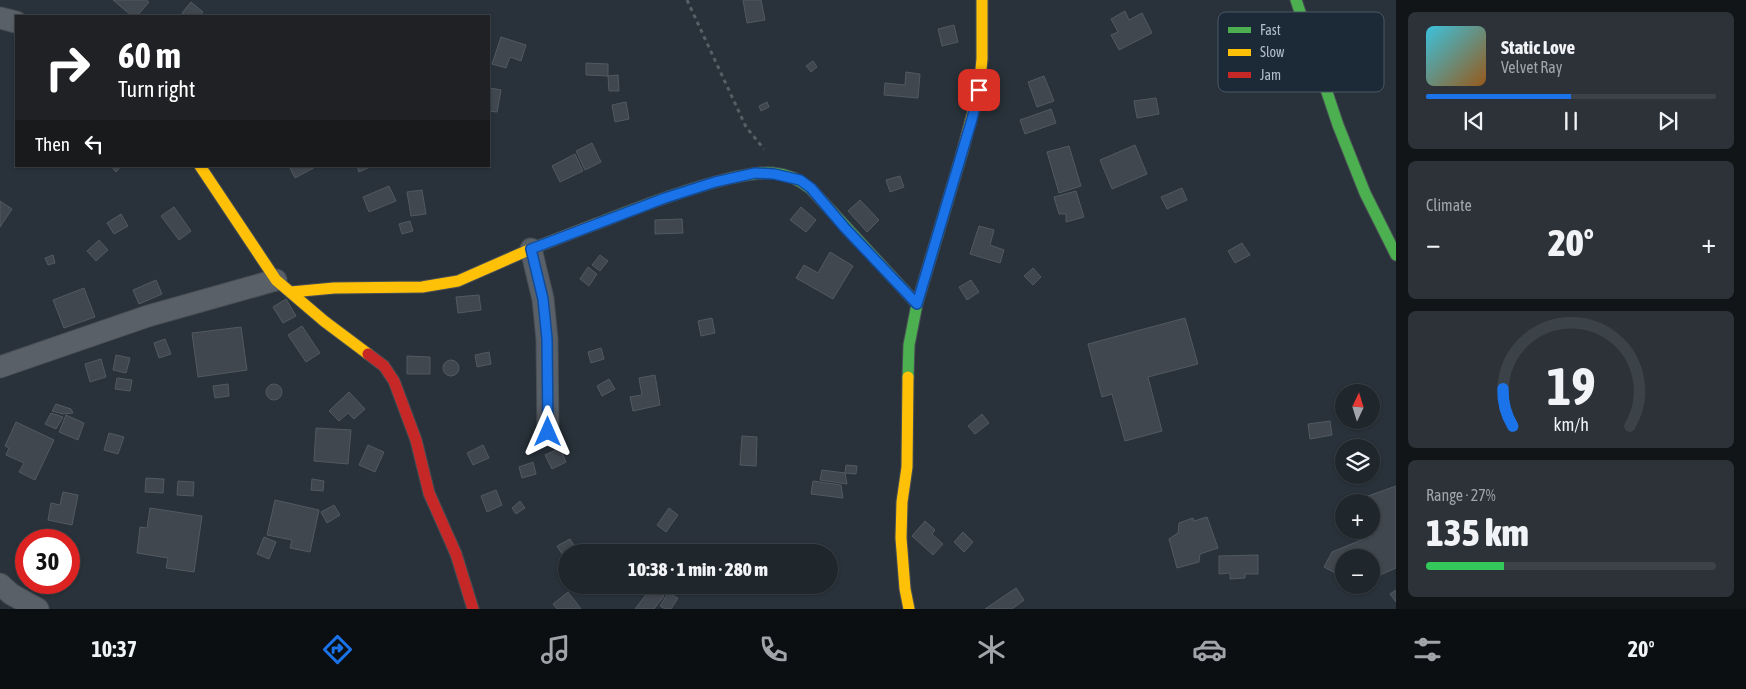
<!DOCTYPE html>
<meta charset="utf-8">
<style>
body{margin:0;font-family:"Asap Condensed",sans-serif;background:#2c3238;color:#f1f3f6;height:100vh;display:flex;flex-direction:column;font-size:19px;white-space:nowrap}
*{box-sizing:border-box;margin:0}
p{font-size:16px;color:#a1a5a9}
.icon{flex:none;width:28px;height:28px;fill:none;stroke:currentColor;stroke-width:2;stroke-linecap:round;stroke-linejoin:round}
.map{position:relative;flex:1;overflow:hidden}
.panel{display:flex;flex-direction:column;gap:12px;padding:12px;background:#111518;width:350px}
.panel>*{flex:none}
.banner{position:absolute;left:15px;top:15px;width:475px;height:152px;border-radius:0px;box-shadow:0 1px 4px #0004,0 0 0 1px #3c4348;background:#202124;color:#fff;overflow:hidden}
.needle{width:32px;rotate:4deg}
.tools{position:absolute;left:1335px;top:384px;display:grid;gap:10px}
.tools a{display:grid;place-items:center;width:45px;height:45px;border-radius:50%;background:#1f262c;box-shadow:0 1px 4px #0004,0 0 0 1px #3c4348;font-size:25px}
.speed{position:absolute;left:15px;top:529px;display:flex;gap:10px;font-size:25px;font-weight:700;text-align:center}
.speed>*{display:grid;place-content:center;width:65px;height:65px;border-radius:50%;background:#1f262c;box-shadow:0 1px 4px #0004,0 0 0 1px #3c4348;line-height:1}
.speed .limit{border:8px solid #d22;background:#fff;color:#111}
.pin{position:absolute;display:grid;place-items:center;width:42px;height:42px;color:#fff;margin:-21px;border-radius:10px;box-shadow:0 2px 8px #0006}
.me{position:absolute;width:55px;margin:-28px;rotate:0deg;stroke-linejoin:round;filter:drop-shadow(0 0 4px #0008)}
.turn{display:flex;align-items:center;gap:18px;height:105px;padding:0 20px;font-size:22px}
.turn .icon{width:65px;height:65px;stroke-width:2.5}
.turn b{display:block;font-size:35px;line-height:42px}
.then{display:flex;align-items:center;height:48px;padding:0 20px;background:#0003;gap:10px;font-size:19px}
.big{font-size:38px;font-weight:800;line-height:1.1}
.panel .card{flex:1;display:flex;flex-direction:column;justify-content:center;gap:8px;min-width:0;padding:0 18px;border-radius:8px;background:#2c3238}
.panel .dial{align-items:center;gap:0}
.dial svg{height:130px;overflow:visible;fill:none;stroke:#3c4348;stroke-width:7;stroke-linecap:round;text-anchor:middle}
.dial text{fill:#f1f3f6;stroke:none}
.song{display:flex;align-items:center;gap:15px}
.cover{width:60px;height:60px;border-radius:8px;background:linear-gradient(135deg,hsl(190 70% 55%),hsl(30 70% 35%))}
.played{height:5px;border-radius:2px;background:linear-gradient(90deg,#1a73e8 50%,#3c4348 50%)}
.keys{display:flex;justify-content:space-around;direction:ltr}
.heat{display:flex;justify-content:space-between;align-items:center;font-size:28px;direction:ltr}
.charge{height:8px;border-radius:4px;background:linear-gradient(90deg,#34c759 27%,#3c4348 0)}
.trip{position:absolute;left:558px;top:544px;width:280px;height:50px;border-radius:25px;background:#1f262c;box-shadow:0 1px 4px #0004,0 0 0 1px #3c4348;font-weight:800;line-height:50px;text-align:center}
.tab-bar{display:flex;height:80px;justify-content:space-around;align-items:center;background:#0c0f12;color:#a1a5a9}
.tab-bar .icon{width:35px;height:35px}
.tab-bar .on{color:#1a73e8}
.tab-bar b{font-size:22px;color:#f1f3f6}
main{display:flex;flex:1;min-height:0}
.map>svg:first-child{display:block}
</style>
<main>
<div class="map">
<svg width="1396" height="609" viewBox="0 0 1396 609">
<rect width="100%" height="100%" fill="#29323a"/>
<path fill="#40474e" stroke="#515961" d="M113 0H146L149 2 137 16H132Z
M743 0H761L765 20 747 23Z
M191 2 203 12 200 16H186L182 13Z
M1125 11 1129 20 1142 13 1152 33 1119 50 1111 35 1118 32 1111 19Z
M954 25 958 42 942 46 938 29Z
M501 37 526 45 521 61 510 57 506 68 492 64Z
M813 61 817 67 811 72 806 66Z
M586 63 608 64V76L586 75Z
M906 72 920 74 918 98 884 95 885 83 905 85Z
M618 75 619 91H609L608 76Z
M1044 76 1054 101 1037 107 1028 82Z
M490 88 501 90 497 112 489 111Z
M1156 98 1159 114 1137 118 1134 101Z
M626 102 629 119 615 122 612 105Z
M767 102 769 107 761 111 759 106Z
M1051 109 1056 123 1025 134 1020 120Z
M592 143 601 162 585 170 576 151Z
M1135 145 1147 174 1112 189 1100 160Z
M1069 146 1081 186 1059 193 1047 152Z
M575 154 583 171 560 182 552 166Z
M111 166H121L116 172Z
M289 166H317L295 178Z
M357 166H372L359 172Z
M900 176 904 187 890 192 886 180Z
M389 186 396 201 369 212 363 197Z
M1182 188 1187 200 1167 209 1161 197Z
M422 190 426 214 411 216 407 192Z
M1076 191 1084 217 1066 222V214H1059L1054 197Z
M860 200 879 220 867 232 848 211Z
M0 201 12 209 0 227Z
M174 207 191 231 179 240 161 216Z
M801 207 816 220 806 232 790 220Z
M121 214 128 226 114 234 107 223Z
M682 219 683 233 655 234V220Z
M410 221 413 231 402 234 399 224Z
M979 226 994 230 990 245 1004 250 1000 263 970 254Z
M99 240 108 250 96 261 87 251Z
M1242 243 1250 255 1235 263 1228 251Z
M830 252 853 266 833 299 796 278 804 265 818 273Z
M53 255 55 263 48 265 45 258Z
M600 255 608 261 600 271 592 265Z
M588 267 597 274 589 286 580 279Z
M1033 268 1041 277 1033 285 1024 276Z
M156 280 162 294 139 304 133 290Z
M971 280 979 292 967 300 959 287Z
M84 288 95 317 64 328 53 300Z
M479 295 481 310 458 313 456 297Z
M286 299 296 316 283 323 273 307Z
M712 318 715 333 701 336 698 321Z
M1185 318 1198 364 1148 377 1162 431 1125 441 1112 394 1102 397 1088 344Z
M302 326 320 353 306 362 288 335Z
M241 327 247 370 198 377 192 333Z
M165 339 171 354 159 358 154 343Z
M601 348 604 359 591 363 588 352Z
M489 352 491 364 477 367 475 355Z
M116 355 130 358 126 373 113 370Z
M407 356 430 357V374H407Z
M101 359 106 377 90 382 85 364Z
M443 368a8 8 0 1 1 16 0a8 8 0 1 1-16 0Z
M655 375 660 405 633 411 630 397 642 395 639 378Z
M117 378 132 380 130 391 115 389Z
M609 379 615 389 602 396 597 386Z
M228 384 229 396 215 398 213 386Z
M266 392a8 8 0 1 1 16 0a8 8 0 1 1-16 0Z
M349 392 365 409 354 419 348 413 339 421 329 411Z
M56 404 71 409 73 413 63 414 52 411Z
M51 413 63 417 56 429 45 424Z
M982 414 989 423 975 434 968 426Z
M66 415 84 423 78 440 59 432Z
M1330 421 1332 435 1310 439 1308 424Z
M16 422 54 440 35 480 19 472 24 463 6 455 9 448 5 446Z
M316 428 351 430 348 464 314 461Z
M109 433 124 437 118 454 104 450Z
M742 436 757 437 756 466 740 465Z
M368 445 384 452 375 472 359 465Z
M483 445 489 458 473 465 467 453Z
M560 448 566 462 552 469 545 455Z
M533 462 536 474 522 478 519 467Z
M846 465 857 466 856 474 845 473Z
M822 470 845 473 847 484 820 480Z
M146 478 164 479 163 493 145 492Z
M312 479 324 481 323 491 311 490Z
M178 481 194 482 193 496 177 495Z
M813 481 841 485 843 498 811 494Z
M1396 486V568L1380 575 1374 561 1371 562V558H1344V578L1324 567 1332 552 1371 536 1362 535 1356 538 1346 535 1347 530H1371V502H1366L1368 496Z
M496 490 502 505 487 512 481 496Z
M63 492 78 495 72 525 48 520 51 503 60 505Z
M275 500 319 510 310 552 290 548 292 540 267 535Z
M520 501 525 508 516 514 512 508Z
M334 505 340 515 327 523 321 512Z
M150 508 202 516 194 572 166 568 168 558 137 553 140 527 147 528Z
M669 508 678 515 666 532 657 525Z
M1207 517 1218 548 1200 554 1199 562 1177 568 1169 539 1178 533 1179 523 1193 518 1194 521Z
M925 521 935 530 932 534 943 544 933 555 912 536Z
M963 532 973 542 964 552 954 542Z
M264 537 276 542 269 559 257 554Z
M570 539 578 552H566V560L557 546Z
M1258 555V574H1245V578L1230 579V573L1219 574V556Z
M652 587 664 596 654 609H635Z
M1016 588 1024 600 1012 609H985Z
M1396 590V602L1390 594Z
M568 592 581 609H557L553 604Z
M668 593 678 598 671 609H665L660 606Z"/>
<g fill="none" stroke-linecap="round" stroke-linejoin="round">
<defs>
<path id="street" d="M0 18 16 22
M531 249 543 299 547 339 548 432
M0 367 148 316 276 280
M0 584 11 594 38 609"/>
<path id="fast" d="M1296 0 1338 125 1365 193 1396 255
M596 224C640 207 685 189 731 178 745 175 758 172 773 173 787 174 800 180 811 189L917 304
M908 377 909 345 917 304 962 153"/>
<path id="slow" d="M962 153 979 90 982 59V0
M200 166 276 280 324 321 368 354
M291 292 334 288 422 287 458 281 531 249 596 224
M908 377 907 467 902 502 901 538 905 589 909 609"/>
<path id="jam" d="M368 354 384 366 394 381 416 440 429 493 456 554 473 609"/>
</defs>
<use href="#street" stroke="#484e54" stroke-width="23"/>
<use href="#fast" stroke="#484e54" stroke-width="13"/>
<use href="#slow" stroke="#484e54" stroke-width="13"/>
<use href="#jam" stroke="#484e54" stroke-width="13"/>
<path stroke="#575f65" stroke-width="3" stroke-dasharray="4 4" stroke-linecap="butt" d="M687 0 746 127 764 149"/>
<use href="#street" stroke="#5a6068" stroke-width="21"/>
<use href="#fast" stroke="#4caf50" stroke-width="11"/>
<use href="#slow" stroke="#ffc107" stroke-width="11"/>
<use href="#jam" stroke="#c62828" stroke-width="11"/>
</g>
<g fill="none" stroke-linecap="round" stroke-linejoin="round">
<defs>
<path id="route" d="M548 432 547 339 543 299 531 249 665 198 715 182 755 173 774 174 800 180 811 188 845 228 917 304 972 119 979 90"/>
</defs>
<use href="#route" stroke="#114b97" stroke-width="12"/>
<use href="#route" stroke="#1a73e8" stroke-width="9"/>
</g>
<rect x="1218" y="12" width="166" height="80" rx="8" fill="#1c2936" stroke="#495663" stroke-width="1"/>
<rect x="1228" y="27" width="23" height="6" fill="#4caf50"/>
<rect x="1228" y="49" width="23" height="7" fill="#ffc107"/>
<rect x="1228" y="72" width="23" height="6" fill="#c62828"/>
<g font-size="14" fill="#b3becb">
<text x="1260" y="35">Fast</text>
<text x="1260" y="57">Slow</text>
<text x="1260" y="80">Jam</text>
</g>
</svg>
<div class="tools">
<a><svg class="needle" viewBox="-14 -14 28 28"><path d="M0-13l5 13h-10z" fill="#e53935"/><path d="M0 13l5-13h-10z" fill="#a1a5a9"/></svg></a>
<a><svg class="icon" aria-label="layers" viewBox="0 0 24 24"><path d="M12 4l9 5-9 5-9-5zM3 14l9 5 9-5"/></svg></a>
<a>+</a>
<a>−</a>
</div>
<div class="speed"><div class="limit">30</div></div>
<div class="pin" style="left:979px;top:90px;background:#d93025"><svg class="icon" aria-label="arrive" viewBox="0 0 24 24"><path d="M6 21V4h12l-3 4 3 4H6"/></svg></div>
<svg class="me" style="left:548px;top:432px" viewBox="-20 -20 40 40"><path d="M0-17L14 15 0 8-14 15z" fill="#1a73e8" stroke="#fff" stroke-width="4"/></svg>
<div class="trip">10:38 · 1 min · 280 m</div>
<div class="banner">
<div class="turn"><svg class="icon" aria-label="right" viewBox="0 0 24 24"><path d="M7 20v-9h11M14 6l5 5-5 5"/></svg><div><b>60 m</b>Turn right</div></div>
<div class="then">Then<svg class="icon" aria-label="left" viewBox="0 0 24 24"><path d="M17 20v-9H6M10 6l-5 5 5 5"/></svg></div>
</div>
</div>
<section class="panel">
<div class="card">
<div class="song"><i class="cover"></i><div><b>Static Love</b><p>Velvet Ray</p></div></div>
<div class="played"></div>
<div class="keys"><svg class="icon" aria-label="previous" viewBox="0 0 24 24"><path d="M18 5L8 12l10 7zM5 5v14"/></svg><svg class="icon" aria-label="pause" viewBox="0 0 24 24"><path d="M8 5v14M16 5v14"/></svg><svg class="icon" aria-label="next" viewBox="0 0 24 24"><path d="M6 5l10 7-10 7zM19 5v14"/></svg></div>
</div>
<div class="card"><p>Climate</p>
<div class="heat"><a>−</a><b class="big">20°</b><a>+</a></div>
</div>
<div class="card dial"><svg viewBox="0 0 100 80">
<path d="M14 69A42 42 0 1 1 86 69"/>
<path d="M14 69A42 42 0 0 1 8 46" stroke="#1a73e8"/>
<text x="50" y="56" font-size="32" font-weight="700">19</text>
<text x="50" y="72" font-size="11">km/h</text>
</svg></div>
<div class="card"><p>Range · 27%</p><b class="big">135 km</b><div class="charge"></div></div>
</section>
</main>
<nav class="tab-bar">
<b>10:37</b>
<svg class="icon on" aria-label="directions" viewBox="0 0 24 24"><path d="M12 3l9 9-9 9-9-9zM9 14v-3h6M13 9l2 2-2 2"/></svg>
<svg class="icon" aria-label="music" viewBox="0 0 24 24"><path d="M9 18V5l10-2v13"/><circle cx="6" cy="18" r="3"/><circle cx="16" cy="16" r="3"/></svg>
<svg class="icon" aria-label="phone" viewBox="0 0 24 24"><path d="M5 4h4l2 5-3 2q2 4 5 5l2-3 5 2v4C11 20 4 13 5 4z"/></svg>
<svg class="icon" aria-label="climate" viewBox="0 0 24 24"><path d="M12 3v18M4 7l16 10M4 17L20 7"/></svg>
<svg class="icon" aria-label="car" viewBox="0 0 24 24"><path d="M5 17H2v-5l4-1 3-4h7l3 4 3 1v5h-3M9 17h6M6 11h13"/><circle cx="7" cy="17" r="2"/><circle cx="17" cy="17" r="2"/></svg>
<svg class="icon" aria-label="filters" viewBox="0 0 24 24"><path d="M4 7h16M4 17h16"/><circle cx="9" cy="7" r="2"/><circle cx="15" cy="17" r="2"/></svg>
<b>20°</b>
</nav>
